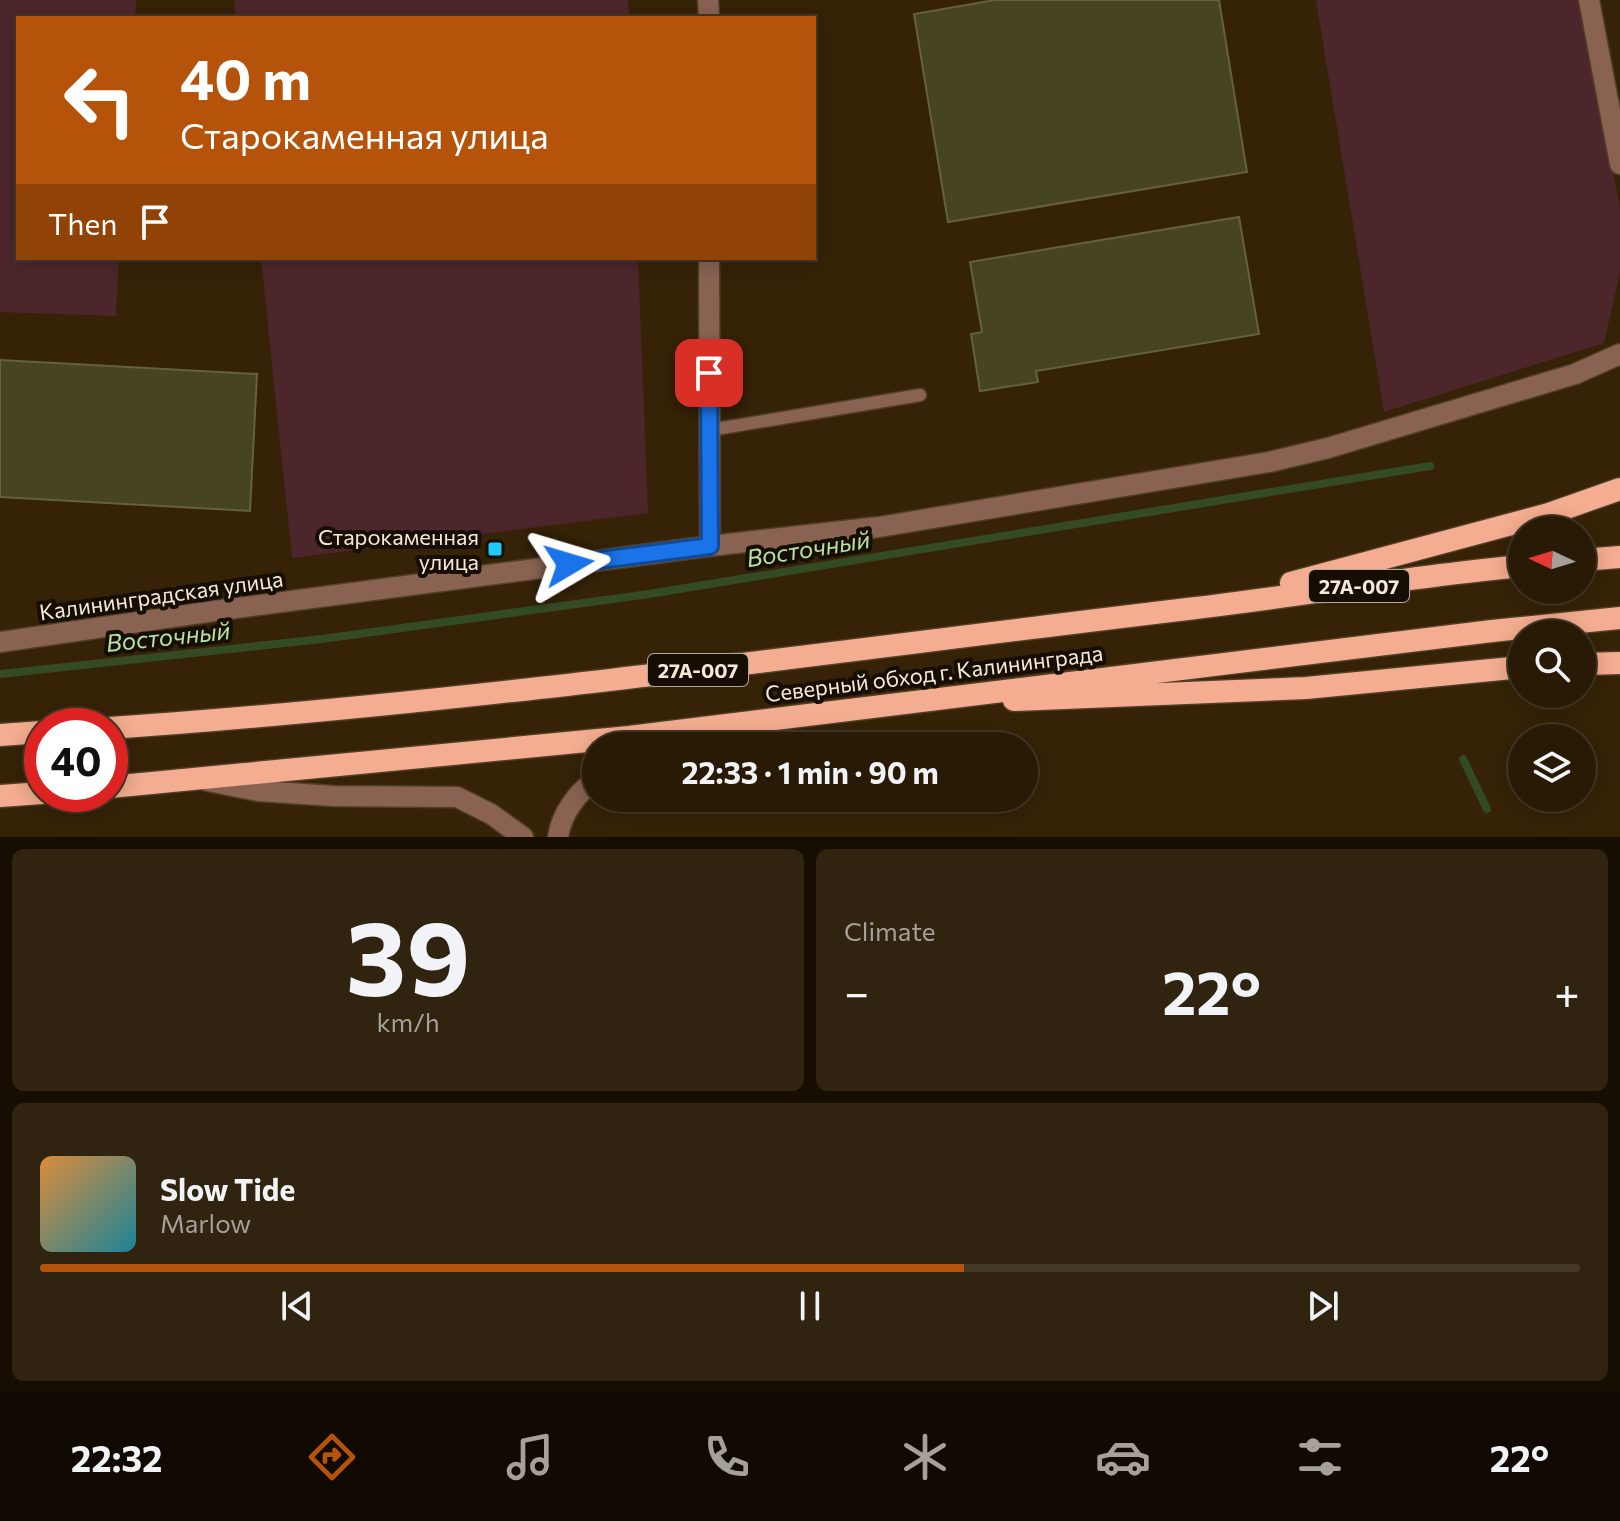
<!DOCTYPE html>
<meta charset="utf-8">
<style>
body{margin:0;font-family:Commissioner,sans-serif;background:#30230f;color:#f1f3f6;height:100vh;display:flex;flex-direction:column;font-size:30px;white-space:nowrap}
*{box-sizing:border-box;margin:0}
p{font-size:26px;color:#a5a19a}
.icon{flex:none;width:44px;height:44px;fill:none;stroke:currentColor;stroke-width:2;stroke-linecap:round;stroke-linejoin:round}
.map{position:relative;height:837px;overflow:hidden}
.drawer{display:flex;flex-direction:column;gap:12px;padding:12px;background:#160e03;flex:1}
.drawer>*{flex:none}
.hud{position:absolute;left:16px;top:16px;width:800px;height:244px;border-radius:0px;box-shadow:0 4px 20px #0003,0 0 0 2px #443827;background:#b45309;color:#fff;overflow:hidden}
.needle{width:52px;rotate:274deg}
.fabs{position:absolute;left:1508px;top:516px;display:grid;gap:16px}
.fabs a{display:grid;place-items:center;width:88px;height:88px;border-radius:50%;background:#281a05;box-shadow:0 4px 20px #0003,0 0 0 2px #443827;font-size:40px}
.speed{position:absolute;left:24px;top:708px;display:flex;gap:16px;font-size:40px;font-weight:700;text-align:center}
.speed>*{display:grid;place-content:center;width:104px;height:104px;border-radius:50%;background:#281a05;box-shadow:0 4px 20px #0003,0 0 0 2px #443827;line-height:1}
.speed .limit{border:12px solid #d22;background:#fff;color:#111}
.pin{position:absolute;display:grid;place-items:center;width:68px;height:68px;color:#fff;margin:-34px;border-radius:16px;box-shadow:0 4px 12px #0006}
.me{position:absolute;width:88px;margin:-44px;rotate:83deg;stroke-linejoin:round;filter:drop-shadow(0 0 6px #0008)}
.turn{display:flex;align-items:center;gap:28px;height:168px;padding:0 32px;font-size:36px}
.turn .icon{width:104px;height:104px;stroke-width:2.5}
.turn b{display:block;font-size:56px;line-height:68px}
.then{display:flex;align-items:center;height:76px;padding:0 32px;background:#0003;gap:16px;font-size:30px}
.big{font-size:60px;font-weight:700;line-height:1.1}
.drawer .widget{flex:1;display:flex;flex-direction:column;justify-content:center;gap:12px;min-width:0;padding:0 28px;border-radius:12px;background:#30230f}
.drawer .dial{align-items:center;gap:0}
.dial b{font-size:104px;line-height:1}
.song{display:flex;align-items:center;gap:24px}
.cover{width:96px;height:96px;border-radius:12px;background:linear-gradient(135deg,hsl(30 70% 55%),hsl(190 70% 35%))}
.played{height:8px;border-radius:4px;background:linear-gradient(90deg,#b45309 60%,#443827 60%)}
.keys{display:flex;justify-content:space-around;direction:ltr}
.heat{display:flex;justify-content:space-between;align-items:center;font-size:44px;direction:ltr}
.drawer .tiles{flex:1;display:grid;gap:12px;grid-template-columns:1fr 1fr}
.widget:last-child{grid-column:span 2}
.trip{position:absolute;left:582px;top:732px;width:456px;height:80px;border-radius:40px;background:#281a05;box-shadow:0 4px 20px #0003,0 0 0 2px #443827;font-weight:700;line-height:80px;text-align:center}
.dock{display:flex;height:128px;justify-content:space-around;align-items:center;background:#100a02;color:#a5a19a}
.dock .icon{width:56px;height:56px}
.dock .on{color:#b45309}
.dock b{font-size:36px;color:#f1f3f6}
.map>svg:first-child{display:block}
</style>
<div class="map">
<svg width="1620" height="837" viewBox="0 0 1620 837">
<rect width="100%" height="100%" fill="#352207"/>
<path fill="#4d262b" d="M0 0H136L135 18H18V258H119L116 316 0 312Z
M234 0H628L629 18H236Z
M1316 0H1581L1620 208V272L1604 343 1384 412Z
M261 258H638L648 513 292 558Z"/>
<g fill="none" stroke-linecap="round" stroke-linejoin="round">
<path stroke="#334a23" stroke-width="8" d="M0 674 322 639 649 594 1430 466
M1463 759 1487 809"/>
</g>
<path fill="#474423" stroke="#646140" stroke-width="2" d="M995 0H1219L1247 172 948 222 914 14Z
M1239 217 1259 334 1036 371 1038 382 980 391 971 334 982 332 970 262Z
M0 360 257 374 250 511 0 497Z"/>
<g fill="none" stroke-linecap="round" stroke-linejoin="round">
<defs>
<path id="service" d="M710 430 920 395"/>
<path id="minor" d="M1589 0 1620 164
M710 546 879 527 1269 462 1328 448 1575 374 1620 354
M694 746 738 727
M208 781 258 791 333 796 457 797 491 814 523 837
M558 837C561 815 577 792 596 780"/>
<path id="tertiary" d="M708 0 709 18
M0 642 214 611 710 546 709 258"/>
<path id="trunk" d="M1582 560 1620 557
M1291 583 1549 514 1620 489
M1582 664 1620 663
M1014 700 1306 688 1522 667
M110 728C474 703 834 651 1196 608 1305 595 1413 576 1522 566
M0 735 42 732
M110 787 629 737 1492 631 1620 618
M0 796 42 793"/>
</defs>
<use href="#service" stroke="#503e25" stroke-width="15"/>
<use href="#minor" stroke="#503e25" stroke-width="23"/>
<use href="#tertiary" stroke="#503e25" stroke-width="23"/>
<use href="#trunk" stroke="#503e25" stroke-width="25"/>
<use href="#service" stroke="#896252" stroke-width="12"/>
<use href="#minor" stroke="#896252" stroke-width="20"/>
<use href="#tertiary" stroke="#896252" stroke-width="20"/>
<use href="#trunk" stroke="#f4ad90" stroke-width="22"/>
</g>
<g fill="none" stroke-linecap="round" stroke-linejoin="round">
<defs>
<path id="route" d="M569 564 710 546 709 373"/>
</defs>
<use href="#route" stroke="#114b97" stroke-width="20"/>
<use href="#route" stroke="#1a73e8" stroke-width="14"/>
</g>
<rect fill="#20c9fd" stroke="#160e04" stroke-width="3" x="487" y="541" width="16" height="16" rx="4"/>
<g text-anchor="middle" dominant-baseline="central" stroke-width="8" stroke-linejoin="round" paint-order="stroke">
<g fill="#160e04" stroke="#b3a79a" stroke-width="2">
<rect x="1309" y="570" width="100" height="32" rx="6"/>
<rect x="648" y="654" width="100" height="32" rx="6"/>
</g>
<g font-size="20" font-weight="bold" fill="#f6e9da">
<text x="1359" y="586">27А-007</text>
<text x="698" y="670">27А-007</text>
</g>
<g font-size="22" fill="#f6e9da" stroke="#160e04" text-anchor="end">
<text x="479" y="536">Старокаменная<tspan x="479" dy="25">улица</tspan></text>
</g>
<g font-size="22" fill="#f6e9da" stroke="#160e04">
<text transform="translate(161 595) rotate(-8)">Калининградская улица</text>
<text transform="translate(934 673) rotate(-7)">Северный обход г. Калининграда</text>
</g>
<g font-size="24" font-style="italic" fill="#b8e19f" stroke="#160e04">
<text transform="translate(808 548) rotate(-9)">Восточный</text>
<text transform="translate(168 636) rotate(-6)">Восточный</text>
</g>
</g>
</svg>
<div class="fabs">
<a><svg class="needle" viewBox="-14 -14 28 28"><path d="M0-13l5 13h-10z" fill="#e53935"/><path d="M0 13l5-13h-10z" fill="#a5a19a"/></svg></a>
<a><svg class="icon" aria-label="search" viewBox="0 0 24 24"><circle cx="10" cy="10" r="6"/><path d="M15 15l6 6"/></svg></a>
<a><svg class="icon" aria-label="layers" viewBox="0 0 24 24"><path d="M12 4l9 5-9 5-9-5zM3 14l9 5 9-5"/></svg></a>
</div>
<div class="speed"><div class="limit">40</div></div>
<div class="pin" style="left:709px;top:373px;background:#d93025"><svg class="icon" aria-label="arrive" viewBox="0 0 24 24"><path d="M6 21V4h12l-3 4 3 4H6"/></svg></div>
<svg class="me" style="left:569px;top:564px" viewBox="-20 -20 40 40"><path d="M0-17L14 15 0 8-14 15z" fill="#1a73e8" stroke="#fff" stroke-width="4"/></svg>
<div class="trip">22:33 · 1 min · 90 m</div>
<div class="hud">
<div class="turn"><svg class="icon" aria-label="left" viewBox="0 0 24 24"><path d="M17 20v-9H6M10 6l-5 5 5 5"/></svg><div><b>40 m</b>Старокаменная улица</div></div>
<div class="then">Then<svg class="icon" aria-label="arrive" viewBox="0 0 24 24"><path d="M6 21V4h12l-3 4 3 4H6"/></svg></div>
</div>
</div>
<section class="drawer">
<div class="tiles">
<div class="widget dial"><b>39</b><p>km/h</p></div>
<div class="widget"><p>Climate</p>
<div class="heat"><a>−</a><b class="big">22°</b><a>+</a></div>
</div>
<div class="widget">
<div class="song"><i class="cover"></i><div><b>Slow Tide</b><p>Marlow</p></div></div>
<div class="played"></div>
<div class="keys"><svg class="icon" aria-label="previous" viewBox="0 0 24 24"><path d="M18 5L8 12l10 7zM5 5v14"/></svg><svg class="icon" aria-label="pause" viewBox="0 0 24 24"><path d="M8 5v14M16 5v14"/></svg><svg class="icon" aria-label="next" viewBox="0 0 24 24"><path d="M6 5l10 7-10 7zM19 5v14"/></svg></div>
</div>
</div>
</section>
<nav class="dock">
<b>22:32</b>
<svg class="icon on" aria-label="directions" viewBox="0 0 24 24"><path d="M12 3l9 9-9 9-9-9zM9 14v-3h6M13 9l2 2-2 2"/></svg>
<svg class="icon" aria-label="music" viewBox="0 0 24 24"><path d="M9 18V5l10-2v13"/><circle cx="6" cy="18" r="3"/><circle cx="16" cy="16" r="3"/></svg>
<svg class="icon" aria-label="phone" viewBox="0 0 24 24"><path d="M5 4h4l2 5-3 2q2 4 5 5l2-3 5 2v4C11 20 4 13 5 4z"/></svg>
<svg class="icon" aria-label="climate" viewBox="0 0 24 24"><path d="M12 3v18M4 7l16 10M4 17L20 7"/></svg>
<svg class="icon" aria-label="car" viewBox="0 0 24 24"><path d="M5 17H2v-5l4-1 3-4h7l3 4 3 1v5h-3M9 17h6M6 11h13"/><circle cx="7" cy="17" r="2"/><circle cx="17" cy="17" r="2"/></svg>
<svg class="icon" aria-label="filters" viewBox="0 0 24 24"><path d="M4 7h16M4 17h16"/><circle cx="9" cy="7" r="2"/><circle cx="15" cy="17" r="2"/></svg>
<b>22°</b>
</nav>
